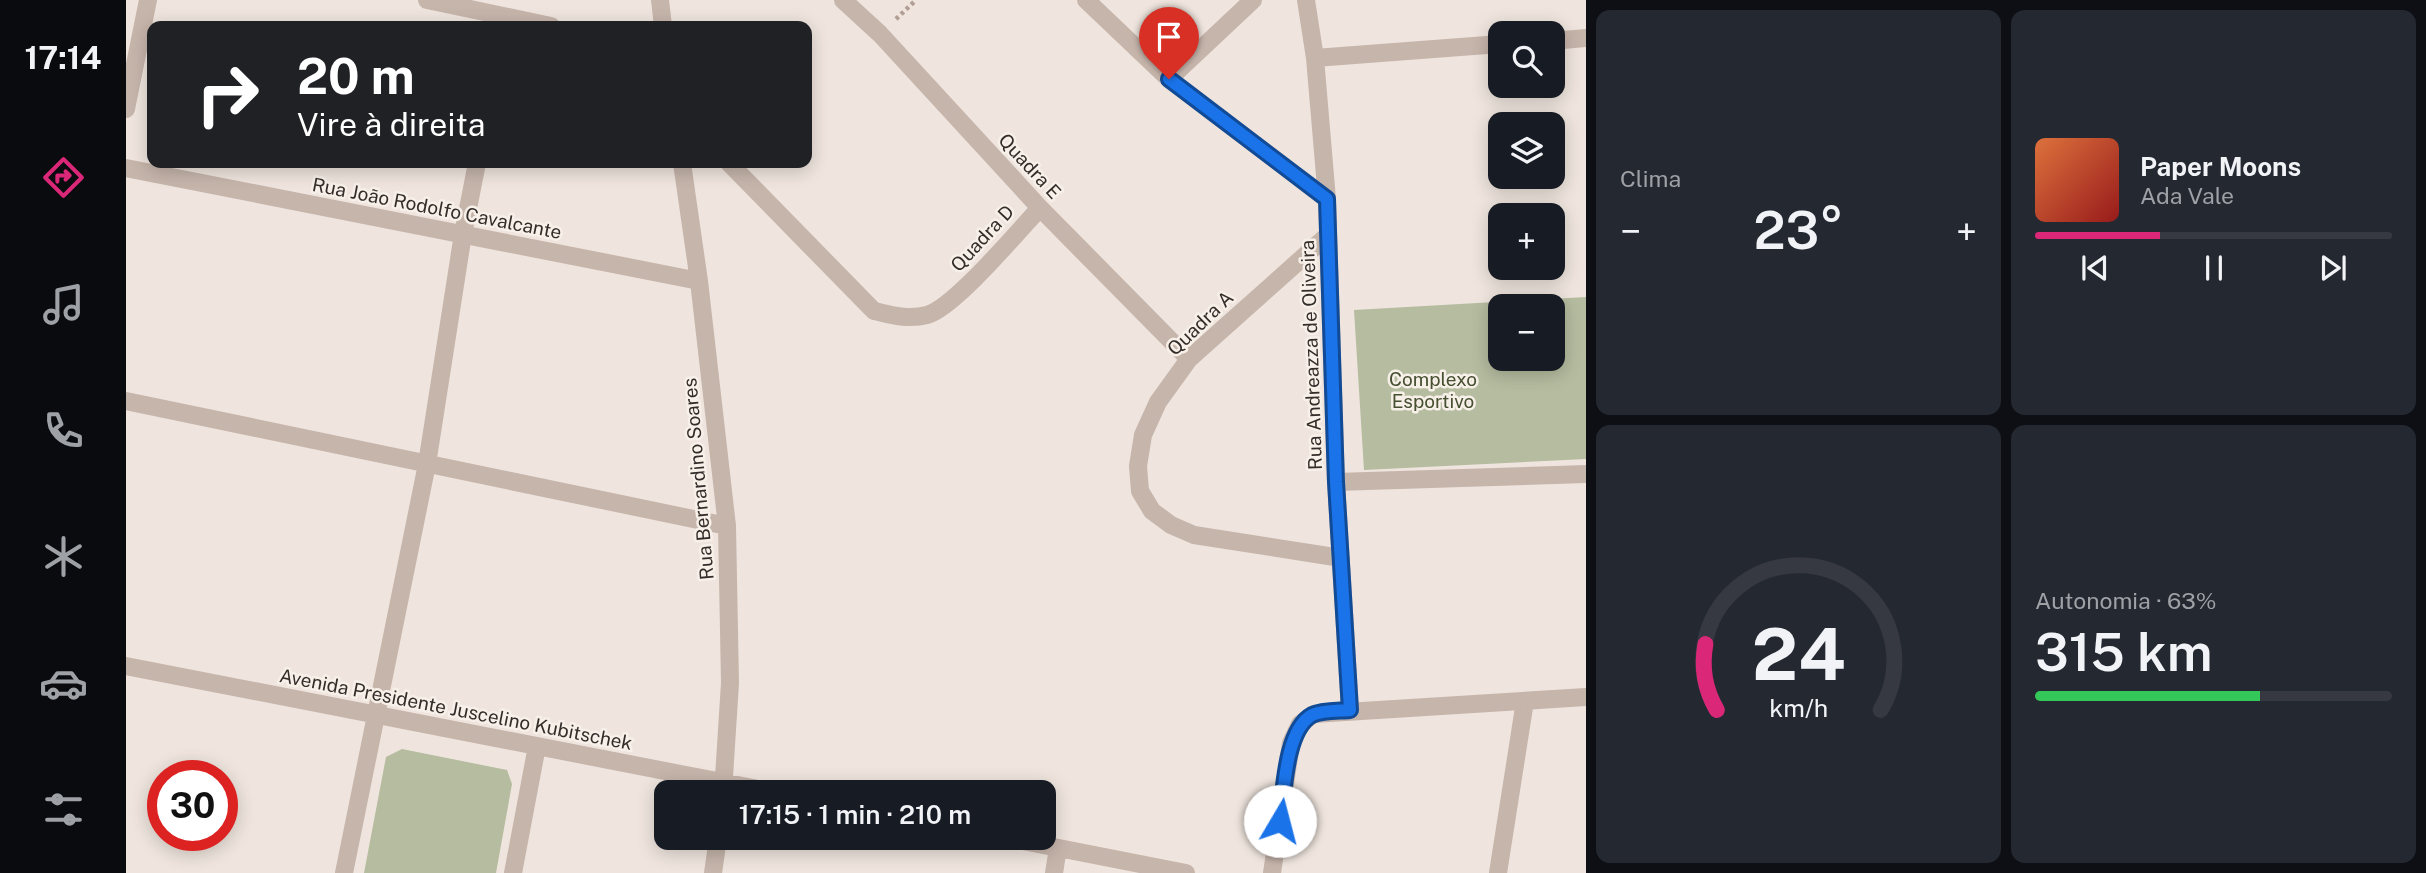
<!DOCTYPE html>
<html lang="pt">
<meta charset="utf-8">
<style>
body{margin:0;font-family:"Public Sans",sans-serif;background:#242831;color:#f1f3f6;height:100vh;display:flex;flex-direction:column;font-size:26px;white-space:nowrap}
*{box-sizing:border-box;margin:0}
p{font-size:23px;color:#9ea1a6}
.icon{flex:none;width:38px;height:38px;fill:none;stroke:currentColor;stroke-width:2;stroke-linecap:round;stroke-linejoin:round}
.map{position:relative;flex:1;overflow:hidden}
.side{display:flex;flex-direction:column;gap:10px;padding:10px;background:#0d0f14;width:840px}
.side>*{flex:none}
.banner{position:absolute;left:21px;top:21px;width:665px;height:147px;border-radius:14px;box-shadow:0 4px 18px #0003;background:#202124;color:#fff;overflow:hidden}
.buttons{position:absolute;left:1362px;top:21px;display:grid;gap:14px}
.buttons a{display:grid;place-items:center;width:77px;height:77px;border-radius:14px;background:#171b24;box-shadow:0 4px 18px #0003;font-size:35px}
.speed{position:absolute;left:21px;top:760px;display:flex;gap:14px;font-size:35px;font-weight:700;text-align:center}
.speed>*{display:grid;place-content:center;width:91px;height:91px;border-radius:50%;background:#171b24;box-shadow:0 4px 18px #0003;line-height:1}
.speed .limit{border:10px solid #d22;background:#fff;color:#111}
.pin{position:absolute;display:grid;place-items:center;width:60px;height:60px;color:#fff;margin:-72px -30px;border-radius:50% 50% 50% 0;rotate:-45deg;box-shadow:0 0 7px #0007}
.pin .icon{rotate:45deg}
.me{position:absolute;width:77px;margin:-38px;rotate:8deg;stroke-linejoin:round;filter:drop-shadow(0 0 5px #0008)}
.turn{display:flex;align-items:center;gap:24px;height:147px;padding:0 35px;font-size:32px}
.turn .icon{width:91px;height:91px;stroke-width:2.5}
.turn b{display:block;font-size:49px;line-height:60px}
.big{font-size:52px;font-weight:600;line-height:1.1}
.side .tile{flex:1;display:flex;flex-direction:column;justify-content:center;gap:10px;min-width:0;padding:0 24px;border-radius:14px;background:#242831}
.side .dial{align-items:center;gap:0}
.dial svg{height:182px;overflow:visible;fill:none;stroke:#363941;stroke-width:7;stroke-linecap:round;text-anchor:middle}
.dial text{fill:#f1f3f6;stroke:none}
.song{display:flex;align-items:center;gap:21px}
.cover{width:84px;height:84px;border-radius:10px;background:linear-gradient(135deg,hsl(20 70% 55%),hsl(0 70% 35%))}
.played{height:7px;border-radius:4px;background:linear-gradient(90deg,#db2777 35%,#363941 35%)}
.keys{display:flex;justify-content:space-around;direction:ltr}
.heat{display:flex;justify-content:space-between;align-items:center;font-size:38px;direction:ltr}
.charge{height:10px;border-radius:5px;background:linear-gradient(90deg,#34c759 63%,#363941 0)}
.side .tiles{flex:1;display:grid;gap:10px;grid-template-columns:repeat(2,1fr)}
.trip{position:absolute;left:528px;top:780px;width:402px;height:70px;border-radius:14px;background:#171b24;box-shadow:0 4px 18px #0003;font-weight:600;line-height:70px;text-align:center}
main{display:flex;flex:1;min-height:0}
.tabs{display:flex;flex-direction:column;width:126px;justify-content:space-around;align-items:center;background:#090b0e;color:#9ea1a6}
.tabs .icon{width:49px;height:49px}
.tabs .on{color:#db2777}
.tabs b{font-size:32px;color:#f1f3f6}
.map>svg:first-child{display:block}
</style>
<main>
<nav class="tabs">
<b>17:14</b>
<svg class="icon on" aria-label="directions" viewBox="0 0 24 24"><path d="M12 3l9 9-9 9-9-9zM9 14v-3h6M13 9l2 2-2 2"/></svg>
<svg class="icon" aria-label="music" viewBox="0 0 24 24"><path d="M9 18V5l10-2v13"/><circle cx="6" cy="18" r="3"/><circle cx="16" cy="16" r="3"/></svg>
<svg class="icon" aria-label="phone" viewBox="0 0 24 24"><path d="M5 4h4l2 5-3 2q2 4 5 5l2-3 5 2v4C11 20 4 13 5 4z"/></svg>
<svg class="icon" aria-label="climate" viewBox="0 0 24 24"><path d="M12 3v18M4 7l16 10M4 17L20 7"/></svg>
<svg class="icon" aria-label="car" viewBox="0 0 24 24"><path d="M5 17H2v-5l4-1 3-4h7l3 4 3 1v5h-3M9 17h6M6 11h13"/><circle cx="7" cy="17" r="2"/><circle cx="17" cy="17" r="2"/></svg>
<svg class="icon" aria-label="filters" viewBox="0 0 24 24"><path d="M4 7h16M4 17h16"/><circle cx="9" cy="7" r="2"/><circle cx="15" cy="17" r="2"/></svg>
</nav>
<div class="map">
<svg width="1460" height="873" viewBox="0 0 1460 873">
<rect width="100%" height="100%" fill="#efe5de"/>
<path fill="#b5bc9f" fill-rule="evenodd" d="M1460 297V459L1238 470 1228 310ZM1374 306H1426V359H1374Z
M276 749 381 770 386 784 370 873H238L260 757Z"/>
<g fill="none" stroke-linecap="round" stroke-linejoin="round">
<path stroke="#b19f95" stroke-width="4.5" stroke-dasharray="3.5 3.5" stroke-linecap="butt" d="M770 19 790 0"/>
<path stroke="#c6b5ab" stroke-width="18" d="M301 0 425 26
M534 0 537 26
M717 0 754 34 914 208 1063 359
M960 0 1043 79 1201 199
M1180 0 1189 58 1201 199 1210 482 1224 710
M1426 41 1460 38
M1189 58 1374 44
M1043 79 1127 0
M0 109 22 0
M556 163 573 281 601 526 604 683 597 793
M603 163 748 311C766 315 782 320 801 315 828 308 892 231 914 208
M0 168 573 281
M1202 235 1063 359 1032 402 1017 435 1012 466 1014 491 1026 511 1045 525 1068 535 1215 558
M0 401 601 526
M1210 482 1460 474
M0 666 652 793
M882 838 1060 873
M218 873 301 464 337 234 351 163
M387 873 411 746
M587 873 592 838
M928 873 932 848
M1146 873 1165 743 1174 724 1188 714 1460 697
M1372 873 1399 701"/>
</g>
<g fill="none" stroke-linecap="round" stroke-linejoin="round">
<defs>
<path id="route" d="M1043 79 1201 199 1210 482 1224 710C1213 711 1196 710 1186 715 1159 730 1158 793 1154 821"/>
</defs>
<use href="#route" stroke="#114b97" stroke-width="18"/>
<use href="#route" stroke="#1a73e8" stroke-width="12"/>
</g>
<g text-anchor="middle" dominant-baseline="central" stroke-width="5" stroke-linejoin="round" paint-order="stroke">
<g font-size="19" fill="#342c29" stroke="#f7f0e9">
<text transform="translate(904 166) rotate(47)">Quadra E</text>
<text transform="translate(311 208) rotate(11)">Rua João Rodolfo Cavalcante</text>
<text transform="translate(856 238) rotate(-47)">Quadra D</text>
<text transform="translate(1074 323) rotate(-44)">Quadra A</text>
<text transform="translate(1185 355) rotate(-92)">Rua Andreazza de Oliveira</text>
<text transform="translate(572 479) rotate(-95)">Rua Bernardino Soares</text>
<text transform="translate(330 709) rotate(11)">Avenida Presidente Juscelino Kubitschek</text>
</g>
<g font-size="19" fill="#464f30" stroke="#f7f0e9">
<text x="1307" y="379">Complexo<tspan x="1307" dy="22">Esportivo</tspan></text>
</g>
</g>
</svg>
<div class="buttons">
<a><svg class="icon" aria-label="search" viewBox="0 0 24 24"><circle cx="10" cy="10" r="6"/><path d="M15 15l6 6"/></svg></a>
<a><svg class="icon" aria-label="layers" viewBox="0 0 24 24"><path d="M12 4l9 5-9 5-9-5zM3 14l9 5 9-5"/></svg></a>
<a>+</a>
<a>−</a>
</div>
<div class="speed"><div class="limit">30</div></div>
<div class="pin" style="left:1043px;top:79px;background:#d93025"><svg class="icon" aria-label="arrive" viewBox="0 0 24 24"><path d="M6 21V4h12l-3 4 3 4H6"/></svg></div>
<svg class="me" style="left:1154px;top:821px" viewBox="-20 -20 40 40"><circle r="19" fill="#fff"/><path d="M0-13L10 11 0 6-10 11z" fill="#1a73e8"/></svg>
<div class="trip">17:15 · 1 min · 210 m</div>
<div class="banner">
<div class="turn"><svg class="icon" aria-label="right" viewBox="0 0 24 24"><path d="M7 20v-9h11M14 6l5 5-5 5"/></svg><div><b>20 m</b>Vire à direita</div></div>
</div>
</div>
<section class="side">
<div class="tiles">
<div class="tile"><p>Clima</p>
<div class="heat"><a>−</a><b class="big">23°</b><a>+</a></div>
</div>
<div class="tile">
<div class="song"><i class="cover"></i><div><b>Paper Moons</b><p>Ada Vale</p></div></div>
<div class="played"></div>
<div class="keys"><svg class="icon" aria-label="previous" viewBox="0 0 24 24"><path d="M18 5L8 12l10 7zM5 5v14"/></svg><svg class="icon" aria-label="pause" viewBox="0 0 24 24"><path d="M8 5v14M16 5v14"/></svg><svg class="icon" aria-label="next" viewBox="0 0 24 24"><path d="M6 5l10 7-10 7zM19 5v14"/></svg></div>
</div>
<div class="tile dial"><svg viewBox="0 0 100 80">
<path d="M14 69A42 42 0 1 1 86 69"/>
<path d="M14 69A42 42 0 0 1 9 40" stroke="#db2777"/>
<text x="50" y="56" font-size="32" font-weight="700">24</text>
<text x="50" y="72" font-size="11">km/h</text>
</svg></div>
<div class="tile"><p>Autonomia · 63%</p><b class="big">315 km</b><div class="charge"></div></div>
</div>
</section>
</main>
